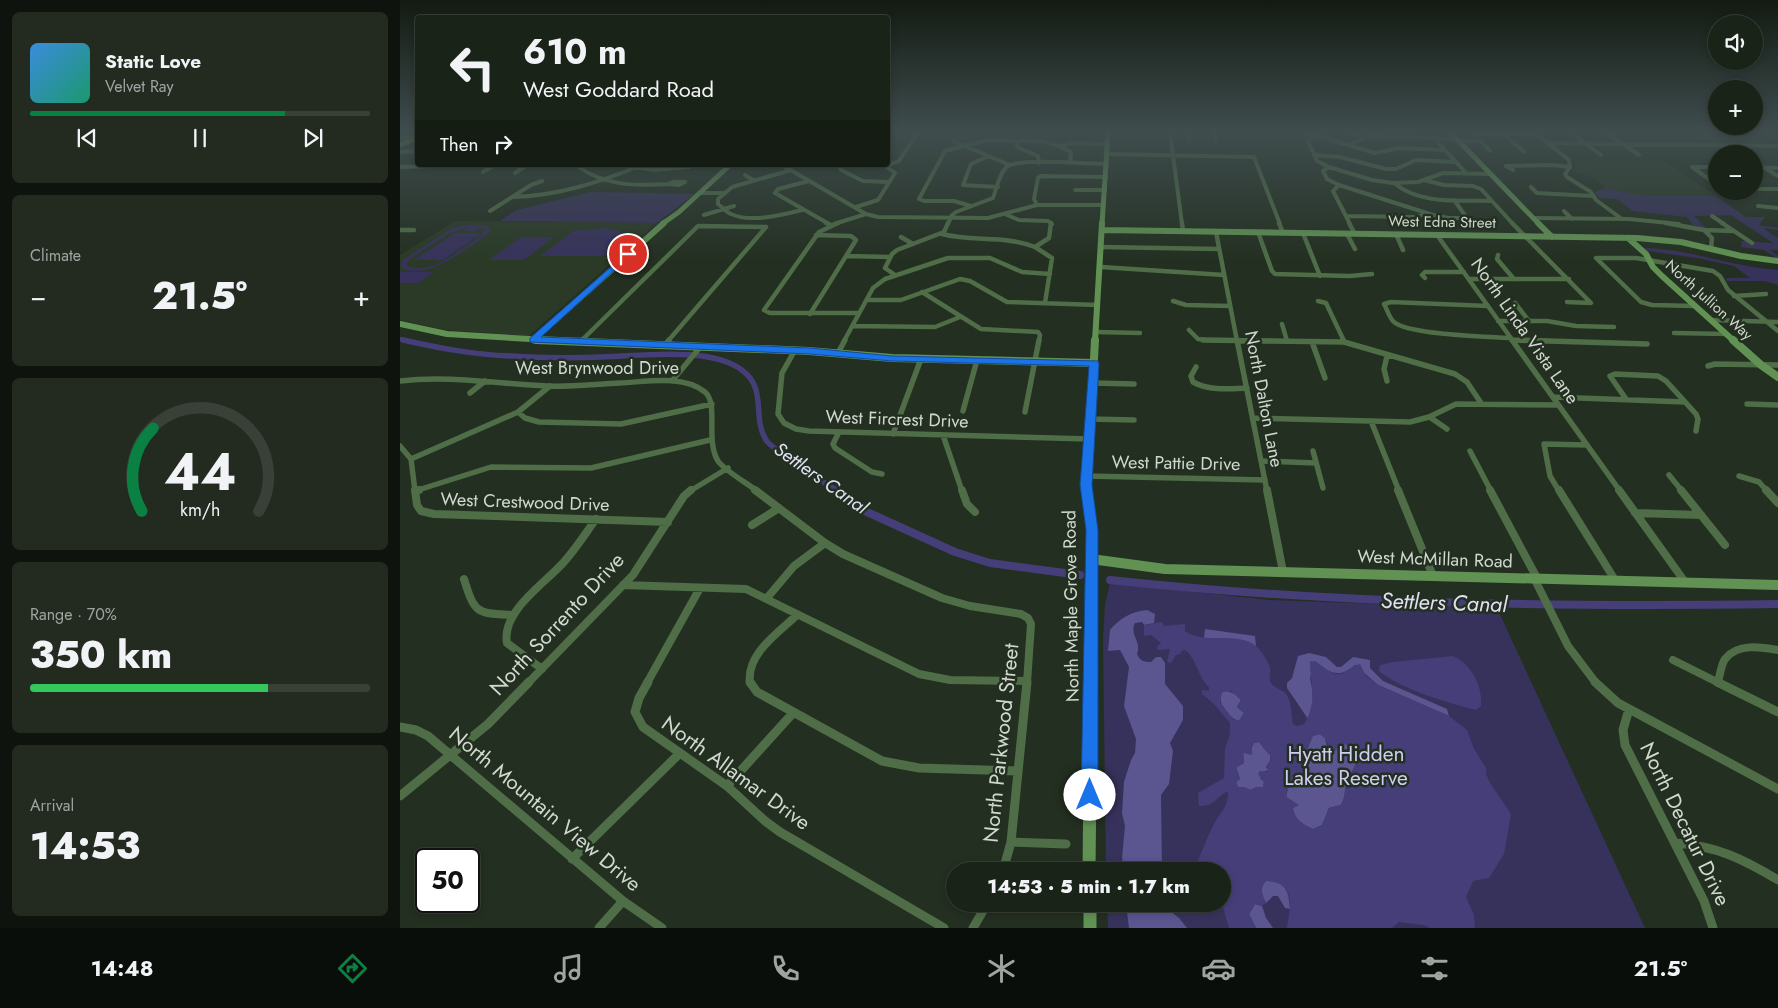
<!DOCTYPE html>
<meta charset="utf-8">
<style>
body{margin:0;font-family:Jost,sans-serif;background:#232b21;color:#f1f3f6;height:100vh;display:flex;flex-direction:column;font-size:19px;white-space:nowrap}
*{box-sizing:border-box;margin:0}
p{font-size:16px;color:#9fa4a2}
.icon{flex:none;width:28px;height:28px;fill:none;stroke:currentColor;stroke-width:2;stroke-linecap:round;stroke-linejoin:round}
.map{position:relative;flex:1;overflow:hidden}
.side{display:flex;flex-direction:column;gap:12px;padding:12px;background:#0e130d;width:400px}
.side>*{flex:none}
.hud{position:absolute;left:15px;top:15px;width:475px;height:152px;border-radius:5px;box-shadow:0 2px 8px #0003,0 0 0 1px #384037;background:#1a2318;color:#f1f3f6;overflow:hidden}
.buttons{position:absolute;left:1308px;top:15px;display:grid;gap:10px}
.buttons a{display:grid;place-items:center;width:55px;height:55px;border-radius:50%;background:#1a2318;box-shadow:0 2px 8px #0003,0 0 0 1px #384037;font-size:25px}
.speed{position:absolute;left:15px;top:848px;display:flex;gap:10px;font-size:25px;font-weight:700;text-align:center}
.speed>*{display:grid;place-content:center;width:65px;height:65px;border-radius:50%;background:#1a2318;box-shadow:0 2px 8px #0003,0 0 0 1px #384037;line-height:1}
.speed .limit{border:2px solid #111;border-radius:8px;background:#fff;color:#111}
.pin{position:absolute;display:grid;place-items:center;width:42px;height:42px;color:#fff;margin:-21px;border:2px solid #fff;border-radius:50%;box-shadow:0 1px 5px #0007}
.me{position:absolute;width:55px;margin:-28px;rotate:0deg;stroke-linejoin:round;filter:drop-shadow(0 0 4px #0008)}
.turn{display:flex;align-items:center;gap:18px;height:105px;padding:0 25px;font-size:22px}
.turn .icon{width:65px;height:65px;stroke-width:2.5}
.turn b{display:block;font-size:35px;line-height:42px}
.then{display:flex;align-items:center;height:48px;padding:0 25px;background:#0003;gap:10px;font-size:19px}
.big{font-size:38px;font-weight:800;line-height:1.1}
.side .card{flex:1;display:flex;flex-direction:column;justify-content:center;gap:8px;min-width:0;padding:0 18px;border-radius:8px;background:#232b21}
.side .dial{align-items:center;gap:0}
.dial svg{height:130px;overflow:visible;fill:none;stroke:#384037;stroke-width:7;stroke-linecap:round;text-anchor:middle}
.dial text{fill:#f1f3f6;stroke:none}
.song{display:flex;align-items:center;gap:15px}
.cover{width:60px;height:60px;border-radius:8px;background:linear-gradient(135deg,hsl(210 70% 55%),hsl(160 70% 35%))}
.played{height:5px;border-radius:2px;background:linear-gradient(90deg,#0b8043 75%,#384037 75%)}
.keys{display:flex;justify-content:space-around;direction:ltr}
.heat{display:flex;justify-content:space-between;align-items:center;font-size:28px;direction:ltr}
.charge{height:8px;border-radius:4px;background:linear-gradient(90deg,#34c759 70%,#384037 0)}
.trip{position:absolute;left:546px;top:862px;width:285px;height:50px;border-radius:25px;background:#1a2318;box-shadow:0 2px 8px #0003,0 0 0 1px #384037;font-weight:800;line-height:50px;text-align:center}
.menu{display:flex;height:80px;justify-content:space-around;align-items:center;background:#0a0e0a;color:#9fa4a2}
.menu .icon{width:35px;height:35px}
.menu .selected{color:#0b8043}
.menu b{font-size:22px;color:#f1f3f6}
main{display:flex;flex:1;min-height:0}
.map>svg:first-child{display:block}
</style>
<main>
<section class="side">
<div class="card">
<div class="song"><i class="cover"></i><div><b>Static Love</b><p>Velvet Ray</p></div></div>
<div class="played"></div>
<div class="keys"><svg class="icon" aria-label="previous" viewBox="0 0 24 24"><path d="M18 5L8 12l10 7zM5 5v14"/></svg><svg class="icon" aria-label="pause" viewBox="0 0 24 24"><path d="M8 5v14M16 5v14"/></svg><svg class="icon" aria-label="next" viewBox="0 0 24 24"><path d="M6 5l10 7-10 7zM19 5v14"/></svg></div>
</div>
<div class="card"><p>Climate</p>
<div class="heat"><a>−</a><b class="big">21.5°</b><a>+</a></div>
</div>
<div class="card dial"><svg viewBox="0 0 100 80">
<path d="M14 69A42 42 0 1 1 86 69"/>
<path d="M14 69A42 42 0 0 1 21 18" stroke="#0b8043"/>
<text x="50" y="56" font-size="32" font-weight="700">44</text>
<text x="50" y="72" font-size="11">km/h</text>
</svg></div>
<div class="card"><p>Range · 70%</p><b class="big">350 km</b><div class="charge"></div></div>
<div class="card"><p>Arrival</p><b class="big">14:53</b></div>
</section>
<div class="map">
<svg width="1378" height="928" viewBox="0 0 1378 928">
<rect width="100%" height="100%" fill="#232f20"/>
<path fill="#2a3a26" d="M1171 159 1263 160 1316 196 1237 195 1206 188 1188 175 1172 172 1176 163Z
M55 221 257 223 129 336 46 330 0 320V255Z"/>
<path fill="#37325b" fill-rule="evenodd" d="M1206 188 1237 195 1316 196 1346 217H1365L1359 225 1378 228V230L1363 228 1378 238V250H1370L1378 256V259L1364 250 1341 247 1342 241 1373 243 1331 215 1294 216 1307 229 1293 225 1287 217 1233 211 1217 199 1199 198 1195 192Z
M191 192 294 194 257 223 100 221 117 210Z
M70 225H84L91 229 87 235C67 248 25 283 0 267L3 260 54 227ZM65 228 64 230 72 232 83 228 85 230 82 235C63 247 29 278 6 265L10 259 48 234Z
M204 228 217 230 224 233V238L204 256H140L173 231Z
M55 233H82L43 260H14Z
M121 237H154L124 260H89Z
M1245 248C1290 249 1333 267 1378 270V285L1365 281H1327L1326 278H1350L1334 266 1297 258 1248 251Z
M0 272H34L18 283H0Z
M710 583 869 600 1097 608 1245 928H708L707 904H822V871H706L703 640 705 604Z"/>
<path fill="#5b5590" d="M747 610 755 614 754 623 744 625 742 622 735 623C729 634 742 642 737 654 740 661 744 662 751 662L756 657H761L765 663V684L783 706V720L770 743 773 751 769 784 761 795 762 871H725L722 858 725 826 722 813 724 782 731 760 735 753 736 739 724 706 729 667 720 650 708 651 710 630C719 619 732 611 747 610Z
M805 629 855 636 856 646 834 639 804 638Z
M909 653 926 657 937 667H941L953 657 970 660V668L983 681 1047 709 1049 716 978 685 955 665C939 679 929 673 915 661L910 678 914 698 908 719 887 688V683L892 678 898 656Z
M827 691 835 694 841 700 837 707 844 713 839 721C829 718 816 703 822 692Z
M920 734 925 738 927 747 943 744 952 745C962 764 953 766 947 782 944 791 946 796 941 805L929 808 922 825 913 829C904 825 894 820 893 808L898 805 886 797 888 788 895 781 903 784C905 777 904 771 904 764 905 754 909 745 912 736Z
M859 742 870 755V761L866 767 869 770 863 772 860 778 864 782 863 788 850 790 844 787H838L836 782 840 779 836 767 844 763 843 753 852 752V747L854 743Z
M866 881C886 881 889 891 890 909L885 908 878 896H873L866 903C862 895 859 888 866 881Z
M726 904H761L779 918 787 928H729Z
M855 904 862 906 866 918 873 928H856L849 914Z"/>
<path fill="#463e78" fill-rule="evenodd" d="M762 622 764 626 785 624V631C804 645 838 631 856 646 861 650 868 661 870 668 871 674 868 678 871 683 873 687 880 689 884 692 892 698 891 714 893 724L897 726 904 724C918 704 910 684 910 661 921 661 927 674 939 674 948 673 952 665 960 664L966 676 978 685 1049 716 1067 730 1074 749 1086 768V774L1090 783 1111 814 1104 854 1089 878 1073 881 1066 897 1074 915 1075 928H1031L1023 925 999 922 992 928H887C890 907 897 882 866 881 859 888 862 895 866 903L862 906 855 904 849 914 856 928H829L822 904V871H796V865C802 852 807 837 814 824 821 811 828 808 828 791 815 798 815 806 799 806L798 793 824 778 825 749 830 734V723L814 704 802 694V690L809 691V687C798 678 797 659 785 650L781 651 780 654 776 655 771 663 767 662 770 649 758 650 757 647 761 643 751 635 744 636V625ZM831 691 841 700 837 707 844 713 839 721 833 719 820 702 822 692ZM920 734 925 738 931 754 943 744 952 745C961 763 953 767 947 782 944 791 946 796 941 805L929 808 922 825 913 829C904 825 893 820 893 808L899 805 886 797 888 788 895 781 904 784C905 777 904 771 904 764 905 754 909 745 913 736ZM859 742C861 744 862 747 864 749 872 757 873 757 866 768L869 770 867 772 860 771 858 774 864 782 863 787H856L850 790 844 787H838L836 782 840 779 836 768 844 763 843 753 852 755V747L854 743Z
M1053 656C1071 664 1083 686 1081 706L1076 710C1048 703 1000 689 979 671L980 665 993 662Z"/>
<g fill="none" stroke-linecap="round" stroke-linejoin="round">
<path stroke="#463e78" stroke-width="4.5" d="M0 339 8 341"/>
<path stroke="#463e78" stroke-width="5.5" d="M3 340C39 348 74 355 112 356 142 358 172 358 202 357 241 356 312 346 343 371 367 389 352 418 366 440 373 451 423 481 437 491"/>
<path stroke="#463e78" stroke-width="8" d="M435 490 467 512 555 552 590 563 680 575
M710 580C933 604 1154 607 1378 604"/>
<path stroke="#4f6d47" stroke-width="4" d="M770 132 782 224
M788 132 789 138
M814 132 816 140
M905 132 915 135 908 141 917 161 929 167 923 171 927 179 939 185 933 191 950 224
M947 132 965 137
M1135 133 1169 160 1170 167
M1172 133 1201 155
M1074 134H1138
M1074 134 1090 151
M1104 134 1124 152
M1208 134 1239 155
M915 135 975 153 999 148 1044 150
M0 138H15
M1034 138 1066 173
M553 141 610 165
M617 141V147L638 156 639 163
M1058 141H1079
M1149 143 1378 146
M947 145 971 136 1056 139
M659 146 671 152 670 163
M0 152 18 151
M707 154 854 157 880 224
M914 155 940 157 986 169H996L1016 160 1055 162
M589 156 571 164 563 185 598 187
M176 165C203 186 235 186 268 184
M224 165 254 170 289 167
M382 165 466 214 478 217 588 218 637 205H704
M440 165 441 170 463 181 489 182
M290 166 305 165
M486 166 499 161 518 132
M0 167 60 165
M929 167 972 180 993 183 1018 182 1043 173 1090 174
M1170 167 1165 174 1167 177 1191 192 1196 200 1222 219
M1292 167 1316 184
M1292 167H1316
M1354 167 1378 168
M1365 168 1378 176
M391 170 332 187 318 199V204C322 207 326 212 331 214 350 223 382 215 402 210
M1113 170 1106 166 1152 165 1170 167
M83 172 95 165
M115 173 127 165
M345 175 353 180
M1024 180 1044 185 1073 186 1081 189 1113 224
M409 181 378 189 375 193 429 224
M274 182H285L279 185 268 184Z
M994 183C1020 205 1060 200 1092 201
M939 185 1033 215 1049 218H1067L1054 200
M1131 187 1137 193 1194 196
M1354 189H1378
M675 190H705
M299 193H323
M112 197C158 196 200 182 242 165
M637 205 634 199 638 178 641 176 706 177
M571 206 554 201H524L519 199 545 151 587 140 642 141 659 146 671 143 708 144
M1358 206 1378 208
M456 207 478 200 495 173 484 165
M90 211 131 185 142 181
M1164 211 1172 219
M304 215 334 206
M607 215 619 220 648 221 652 224
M946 216 1017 217 1026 213
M1312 216 1324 224
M1134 218 1229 219 1279 224
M434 224 466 214
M548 224 552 215 556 212 593 198C596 190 600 171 608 166 621 158 689 164 707 164"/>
<path stroke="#4f6d47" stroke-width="4.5" d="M426 223 431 225
M438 223 419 232 364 310 370 313H459
M782 223 783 231
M879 223 883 233
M949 223 955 234
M1112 223 1191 303 1167 302
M1266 223 1304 230 1334 231
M1322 223 1352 243
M0 230H14
M1304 230 1312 238 1311 248
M816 232 837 341
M858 232 872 271 875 274 950 276 972 274
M903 233 920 276
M542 234C573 242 605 235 635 247
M947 234 955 249
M996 234 1003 250
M1037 235 1113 341
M501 237 513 244
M702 247 819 249
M1098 255 1097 259 1114 279
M447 256 490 257
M701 267 824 275
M495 275 485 268 492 254 497 250 544 232 548 223
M1025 278 1022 275 1025 272H1064
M1069 279H1169
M522 292 581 329 638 332 640 335 639 341
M1334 296 1366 294
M467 300H501L560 279 570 281 607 302 698 305
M773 301 786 305 830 306
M918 301 926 303 944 341
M645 303 652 258 635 247 649 238 651 223
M1115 303 1129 321
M1088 306 991 302 984 304C987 309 989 317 993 321 1005 335 1091 337 1111 338
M1295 306 1252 305 1241 302 1196 258H1236L1313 271 1320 276 1328 290 1378 331
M410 314 456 240 451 236 416 235
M1311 320 1378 322
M1098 321H1147L1176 326 1214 327
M882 324 887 341
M452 326 535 327 560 317
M789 330 798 339 805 340 877 341
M696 332 740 333
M1274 333 1327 334
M1112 340 1147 341
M181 341 298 226 366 227
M268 341 366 227
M444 341 473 288 485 279 548 258H590L622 272 650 274"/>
<path stroke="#4f6d47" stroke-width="5.5" d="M803 340 944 342 1055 374 1067 382 1081 403
M837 340 867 491
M943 340 944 342
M1112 340 1220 491
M1112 340 1247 344
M180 342 182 340
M912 342 925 378
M265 345 269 340
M395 350 382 373 378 414 384 423 396 429 409 431 689 439
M438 353 445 340
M987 356 984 369 987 381
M1308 366 1315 364 1378 365
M796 367 791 376 793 382C809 391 829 389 847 388
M0 381C49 375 99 384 147 386 171 387 196 384 220 383 245 382 283 374 305 392 319 404 305 440 318 461 325 471 347 483 357 491
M272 381 301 346
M693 383 734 384
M70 393 85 381
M1153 397 1285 402
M1226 399 1210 376 1215 374 1258 376 1266 381 1296 414 1298 419 1296 431
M1347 404 1378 405
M563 411 577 360
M118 412 125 418 139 422 221 424 312 404
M625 412 639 340
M853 418 1010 422 1029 417 1056 404 1158 405
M1031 418 1047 429
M690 419 734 420
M971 421 999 491
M439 432 433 444 435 448 472 472 482 474
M493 434 521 359
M543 435 562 491
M0 446 11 459 15 491
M913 451 923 488
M1070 451 1091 491
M11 459 118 412 150 386
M862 461 916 463
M1269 475 1282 491
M686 476 865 480
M1339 476 1359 482 1367 491
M15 491 91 467 191 468 310 440
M290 491 328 468
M1159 491 1150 476 1144 444 1187 445"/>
<path stroke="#4f6d47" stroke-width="8" d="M15 490 17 505 21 511 34 514 268 522
M355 490 425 543 443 554 542 598 570 606 621 614 628 618 631 624 627 683
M562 490 567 504 575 512
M867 490 883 572
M998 490 1033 576
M1090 490 1137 578
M1159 490 1215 580
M1219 490 1285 582
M1281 490 1325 545
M1366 490 1378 503
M15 491 19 490
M1235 513 1301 515
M352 525 379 508
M1134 578 1168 646 1196 683
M64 579C75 615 77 613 113 615
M223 585 346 589 519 674 550 680 627 681
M367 598 394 566 425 543
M1273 660 1319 683
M142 669 107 643C101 612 144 584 163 563 175 550 185 534 196 519
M1318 682C1320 675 1321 665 1325 659 1337 643 1361 647 1378 650
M128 683 233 575 284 496 291 490
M247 683 300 588
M350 683C346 654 378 633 397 615"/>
<path stroke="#4f6d47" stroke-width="9" d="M248 682 239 698 235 712 243 727 327 786 365 821 380 832 544 928
M350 682 357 692 482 761 519 768 618 771
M1195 682 1218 703 1378 789
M1317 682 1378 712
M1229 709 1223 730 1225 745 1304 901 1313 928
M0 727 16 730 28 736 223 901 262 928
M327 786 393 713
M0 796 88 724 129 682
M611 842 666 844
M1275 843C1317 846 1343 859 1378 880
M172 859 280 753
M603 871 611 842 627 682
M199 928 223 901
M573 928 587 904"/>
<path stroke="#619254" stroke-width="5" d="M1050 132 1139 224
M0 145 18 137
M262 224 279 212 330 165
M702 224 708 132"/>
<path stroke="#619254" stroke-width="6" d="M1138 223 1152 237
M703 230 1237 238 1281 242 1341 256 1378 261
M1228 238 1246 254 1253 267 1262 276 1334 341
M0 324 47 334 164 341
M133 340 264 223
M695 341 702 223"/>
<path stroke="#619254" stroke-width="8" d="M136 340 409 351 492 358 694 363
M1333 340 1361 365 1378 377
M687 491 695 340"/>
<path stroke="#619254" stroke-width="10" d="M687 490 692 530 691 683
M691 559 765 569 1378 585"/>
<path stroke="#619254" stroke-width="13" d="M689 871 691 682
M690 904V928"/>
</g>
<linearGradient id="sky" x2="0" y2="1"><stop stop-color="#131a12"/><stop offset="0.5" stop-color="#3f4d4e"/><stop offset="1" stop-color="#3f4d4e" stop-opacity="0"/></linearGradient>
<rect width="1378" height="262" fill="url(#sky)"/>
<path fill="#1a73e8" stroke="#114b97" d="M228 252 232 254 230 256 141 337 410 348 492 356 698 361 699 364 692 485 698 530V795L696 801 690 804 684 801 681 795 686 530 680 485 689 366 492 361 410 354 130 342V338Z"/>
<g text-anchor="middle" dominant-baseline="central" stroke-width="5" stroke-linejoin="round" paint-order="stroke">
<g font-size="15" fill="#d1d9cf" stroke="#232f20">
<text transform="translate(1042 222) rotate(1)">West Edna Street</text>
<text transform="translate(1309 300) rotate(42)">North Jullion Way</text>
</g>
<g font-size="18" fill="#d1d9cf" stroke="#232f20">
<text transform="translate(1125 331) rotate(55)">North Linda Vista Lane</text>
<text x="197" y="368">West Brynwood Drive</text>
<text transform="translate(864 399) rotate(79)">North Dalton Lane</text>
<text transform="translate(497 419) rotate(2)">West Fircrest Drive</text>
<text transform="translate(776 463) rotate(1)">West Pattie Drive</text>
<text transform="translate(125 502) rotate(2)">West Crestwood Drive</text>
<text transform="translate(1035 559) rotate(2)">West McMillan Road</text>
<text transform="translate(671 606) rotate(-91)">North Maple Grove Road</text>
</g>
<g font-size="19" font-style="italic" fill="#e2e1f4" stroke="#232f20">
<text transform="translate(421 478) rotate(35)">Settlers Canal</text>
</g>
<g font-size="21" fill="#d1d9cf" stroke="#232f20">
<text transform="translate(157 624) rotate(-47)">North Sorrento Drive</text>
<text transform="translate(601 743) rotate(-84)">North Parkwood Street</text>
<text transform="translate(336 773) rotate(36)">North Allamar Drive</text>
<text transform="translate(145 809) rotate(40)">North Mountain View Drive</text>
<text transform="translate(1285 824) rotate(64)">North Decatur Drive</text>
</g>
<g font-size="21" fill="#cfcdf1" stroke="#232f20">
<text x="946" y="754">Hyatt Hidden<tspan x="946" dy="24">Lakes Reserve</tspan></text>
</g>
<g font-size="22" font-style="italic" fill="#e2e1f4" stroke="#232f20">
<text transform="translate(1044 602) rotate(2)">Settlers Canal</text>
</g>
</g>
</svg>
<div class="buttons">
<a><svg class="icon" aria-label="sound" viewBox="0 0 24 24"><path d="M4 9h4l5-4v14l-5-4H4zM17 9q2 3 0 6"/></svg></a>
<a>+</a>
<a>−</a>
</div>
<div class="speed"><div class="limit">50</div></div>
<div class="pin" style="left:228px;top:254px;background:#d93025"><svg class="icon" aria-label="arrive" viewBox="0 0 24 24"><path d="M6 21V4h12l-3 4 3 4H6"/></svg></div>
<svg class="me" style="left:690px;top:795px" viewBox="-20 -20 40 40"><circle r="19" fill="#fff"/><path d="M0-13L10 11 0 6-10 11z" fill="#1a73e8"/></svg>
<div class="trip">14:53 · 5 min · 1.7 km</div>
<div class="hud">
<div class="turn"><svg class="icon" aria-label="left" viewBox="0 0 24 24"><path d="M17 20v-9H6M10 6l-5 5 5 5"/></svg><div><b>610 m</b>West Goddard Road</div></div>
<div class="then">Then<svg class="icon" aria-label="right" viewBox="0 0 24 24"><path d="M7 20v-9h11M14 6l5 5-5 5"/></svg></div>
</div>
</div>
</main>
<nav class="menu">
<b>14:48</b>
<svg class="icon selected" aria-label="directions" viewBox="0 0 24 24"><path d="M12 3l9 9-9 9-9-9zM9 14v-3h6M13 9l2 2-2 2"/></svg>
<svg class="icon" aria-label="music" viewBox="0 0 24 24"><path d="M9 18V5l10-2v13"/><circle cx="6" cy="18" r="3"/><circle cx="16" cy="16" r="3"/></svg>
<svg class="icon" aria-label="phone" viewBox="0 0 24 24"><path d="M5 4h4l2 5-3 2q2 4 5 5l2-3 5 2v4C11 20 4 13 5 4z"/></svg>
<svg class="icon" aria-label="climate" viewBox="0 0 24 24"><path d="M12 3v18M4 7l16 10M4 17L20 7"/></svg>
<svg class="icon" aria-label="car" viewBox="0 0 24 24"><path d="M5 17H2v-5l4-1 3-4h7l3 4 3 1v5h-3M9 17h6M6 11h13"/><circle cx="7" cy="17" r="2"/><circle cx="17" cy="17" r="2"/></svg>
<svg class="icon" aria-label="filters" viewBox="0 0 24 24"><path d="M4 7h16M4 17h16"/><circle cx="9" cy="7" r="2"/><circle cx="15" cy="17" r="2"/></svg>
<b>21.5°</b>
</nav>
